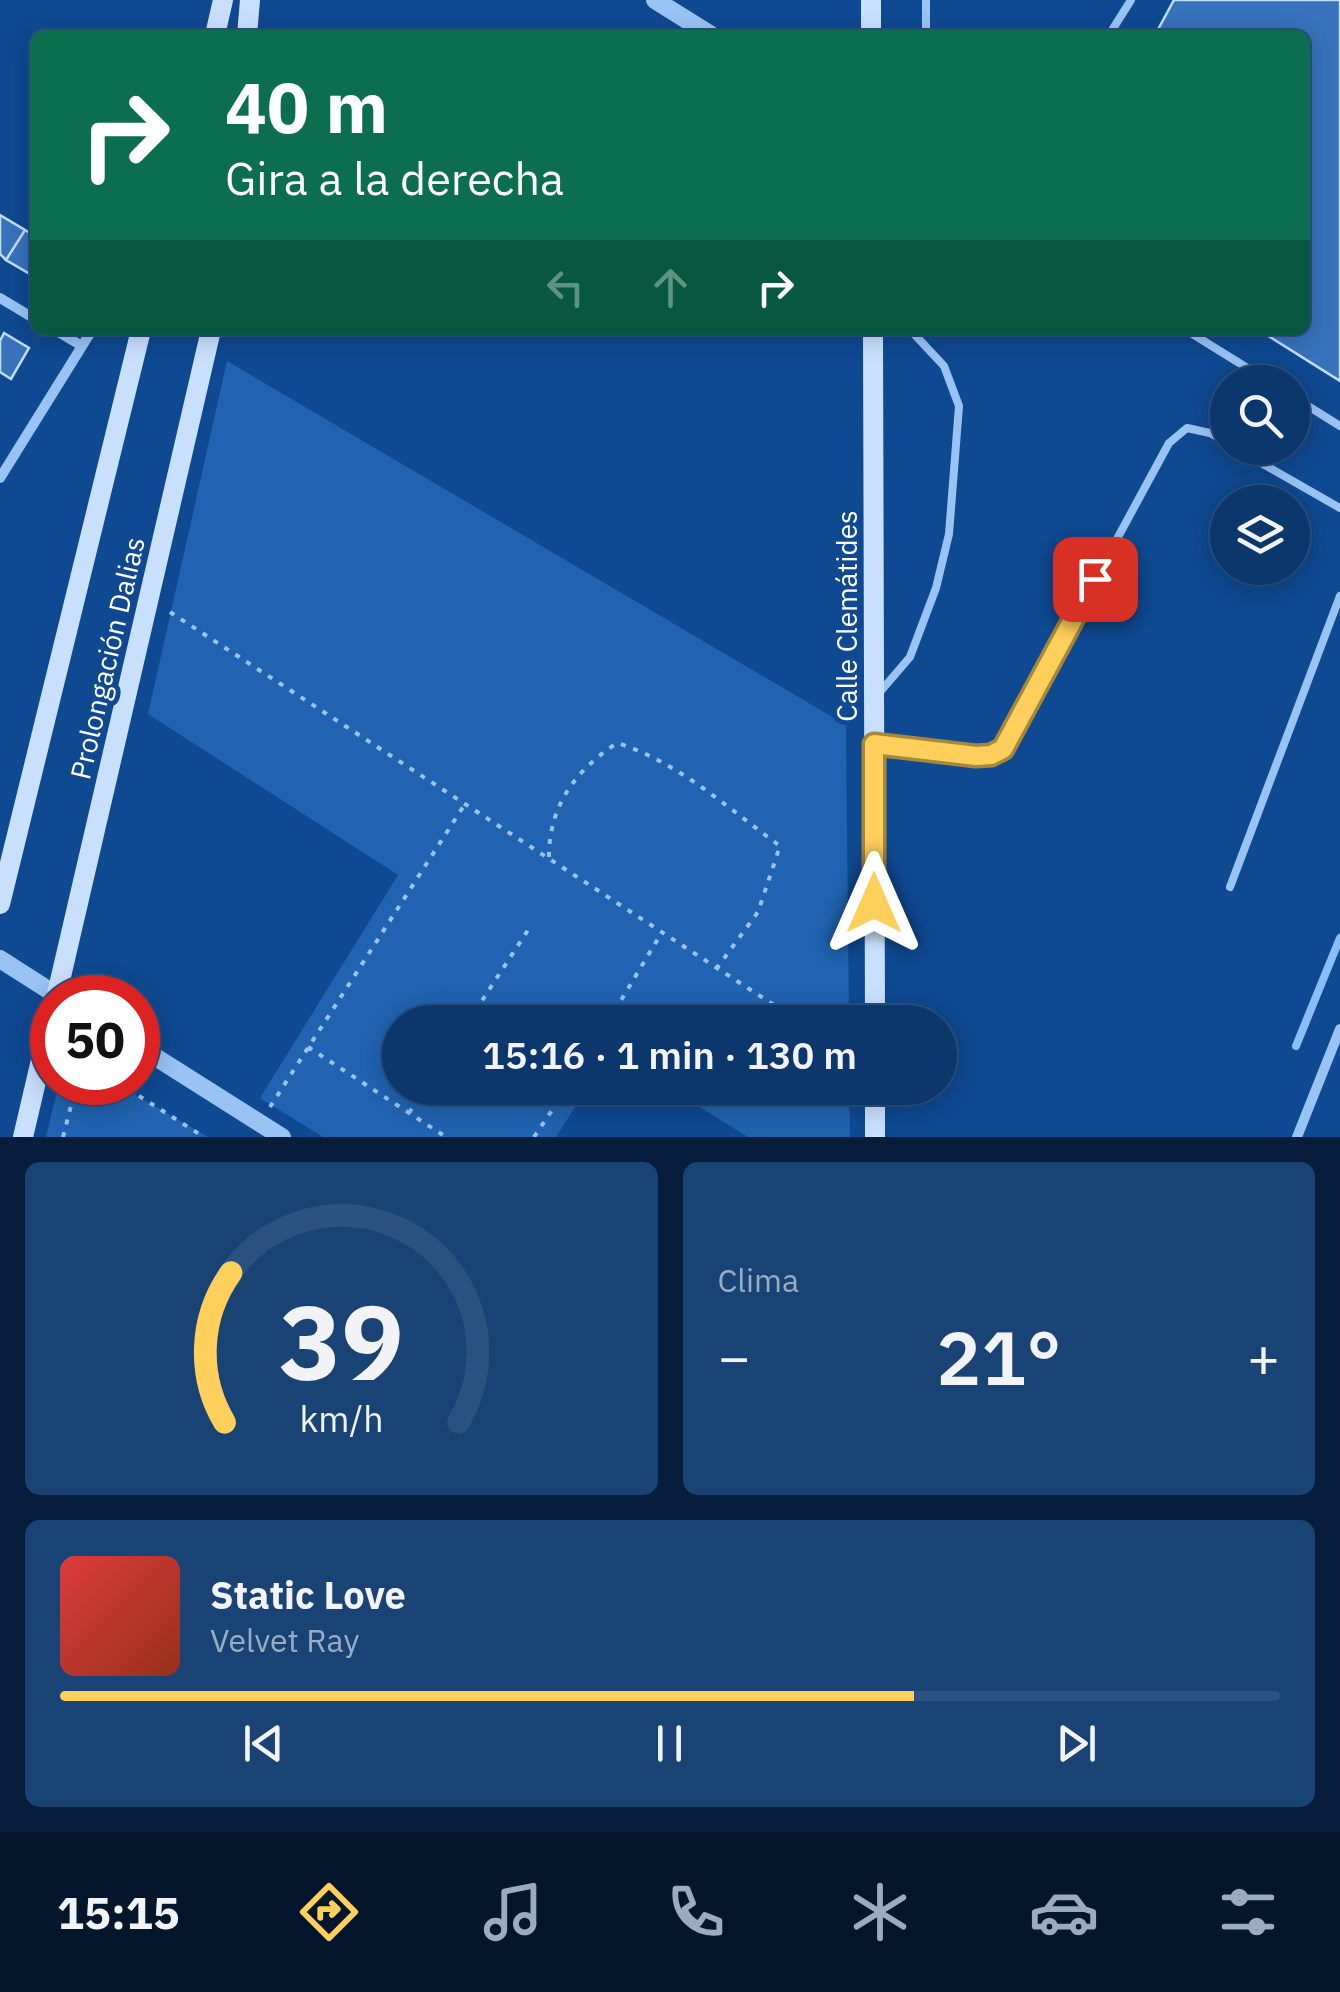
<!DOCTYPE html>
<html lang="es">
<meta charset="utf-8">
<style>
body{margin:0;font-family:"IBM Plex Sans",sans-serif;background:#194275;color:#f1f3f6;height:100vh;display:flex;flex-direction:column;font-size:38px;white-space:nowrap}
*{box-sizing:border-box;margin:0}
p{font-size:32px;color:#9aacc2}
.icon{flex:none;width:55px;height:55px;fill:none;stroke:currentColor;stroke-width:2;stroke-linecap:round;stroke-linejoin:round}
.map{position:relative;height:1137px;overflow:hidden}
.details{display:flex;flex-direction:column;gap:25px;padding:25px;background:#061e3c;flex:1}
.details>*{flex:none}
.hud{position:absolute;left:30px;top:30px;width:1280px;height:305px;border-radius:15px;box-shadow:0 5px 25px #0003,0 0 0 2px #2b5180;background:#0b6e4f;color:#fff;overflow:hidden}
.controls{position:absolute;left:1210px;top:365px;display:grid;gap:20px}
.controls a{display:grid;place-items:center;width:100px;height:100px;border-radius:50%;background:#0b376d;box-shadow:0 5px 25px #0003,0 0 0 2px #2b5180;font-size:50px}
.speed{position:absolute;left:30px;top:975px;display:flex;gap:20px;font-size:50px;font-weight:700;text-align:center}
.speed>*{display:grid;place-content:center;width:130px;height:130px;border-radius:50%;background:#0b376d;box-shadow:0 5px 25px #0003,0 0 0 2px #2b5180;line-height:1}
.speed .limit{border:15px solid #d22;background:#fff;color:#111}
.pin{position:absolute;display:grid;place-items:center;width:85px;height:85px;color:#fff;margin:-42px;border-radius:20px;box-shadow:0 5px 15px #0006}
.me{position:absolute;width:110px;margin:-55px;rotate:0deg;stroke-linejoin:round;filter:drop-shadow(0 0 8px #0008)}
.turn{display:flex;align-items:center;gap:35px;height:210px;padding:0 30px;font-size:45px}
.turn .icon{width:130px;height:130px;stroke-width:2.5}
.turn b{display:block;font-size:70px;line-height:85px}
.lanes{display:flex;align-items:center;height:95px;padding:0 30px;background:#0003;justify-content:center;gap:50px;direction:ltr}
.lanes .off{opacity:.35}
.big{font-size:75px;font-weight:600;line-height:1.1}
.details .widget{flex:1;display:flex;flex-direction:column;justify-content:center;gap:15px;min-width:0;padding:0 35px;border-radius:15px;background:#194275}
.details .dial{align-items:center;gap:0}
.dial svg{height:260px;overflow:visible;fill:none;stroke:#2b5180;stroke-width:7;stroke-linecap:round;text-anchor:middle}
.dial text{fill:#f1f3f6;stroke:none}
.song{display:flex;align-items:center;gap:30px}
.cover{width:120px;height:120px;border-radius:15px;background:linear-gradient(135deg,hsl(0 70% 55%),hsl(10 70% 35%))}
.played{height:10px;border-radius:5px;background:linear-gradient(90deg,#ffcf5c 70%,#2b5180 70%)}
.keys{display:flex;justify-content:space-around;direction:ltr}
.heat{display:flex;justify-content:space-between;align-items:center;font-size:55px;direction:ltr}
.details .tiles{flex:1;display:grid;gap:25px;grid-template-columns:1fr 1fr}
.widget:last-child{grid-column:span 2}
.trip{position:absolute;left:382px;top:1005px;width:575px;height:100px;border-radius:50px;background:#0b376d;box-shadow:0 5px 25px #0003,0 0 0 2px #2b5180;font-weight:600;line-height:100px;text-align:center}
.tabs{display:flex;height:160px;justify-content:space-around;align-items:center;background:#04162c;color:#9aacc2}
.tabs .icon{width:70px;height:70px}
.tabs .current{color:#ffcf5c}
.tabs b{font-size:45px;color:#f1f3f6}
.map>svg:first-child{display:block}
</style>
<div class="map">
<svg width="1340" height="1137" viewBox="0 0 1340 1137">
<rect width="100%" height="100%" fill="#0f4991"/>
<path fill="#2063b0" d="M227 361 846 725 849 1022H400V1088H587L556 1137H323L260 1098 398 875 148 714Z
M59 1082 115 1083 208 1137H46Z
M669 1088H849L850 1137H748Z"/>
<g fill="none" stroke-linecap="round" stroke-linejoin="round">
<path stroke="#8abef7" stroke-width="8" d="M1296 1046 1340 938"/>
</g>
<path fill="#3772ba" stroke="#c1ddfe" stroke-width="2.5" d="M1174 0H1340V381L1259 330H1305V35H1155Z
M0 215 25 230 6 260 0 254Z
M25 230 35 236V266L30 274 6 260Z
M4 333 29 348 11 379 0 372V341Z"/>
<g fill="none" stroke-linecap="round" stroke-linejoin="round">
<path stroke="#99c3f4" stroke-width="4" stroke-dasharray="5 8" stroke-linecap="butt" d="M170 612 800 1022
M549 857C549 805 576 770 617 743 677 761 729 809 780 846L758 912 717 968
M468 1022 530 927
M608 1022 662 932
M308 1047 446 1137
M117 1082 204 1137
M270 1107 465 804
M409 1113 425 1088
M63 1137 77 1082
M534 1137 567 1088"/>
<path stroke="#99c3f4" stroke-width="8" d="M926 35V0
M1109 35 1131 0
M1186 330 1270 382
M1292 396 1340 426
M1235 448 1340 508
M880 692 910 657 936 588 949 534 959 406 944 366 915 335
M876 744 976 756 991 755 1003 749 1169 443 1187 428 1210 433 1228 443
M1230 887 1340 596"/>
<path stroke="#99c3f4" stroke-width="10" d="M0 298 35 319
M55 330 82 346
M0 478 92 330
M1297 1137 1340 1029"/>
<path stroke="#99c3f4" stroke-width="18" d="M655 0 711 35
M0 959 61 998
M138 1046 282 1137"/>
<path stroke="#c9e0fd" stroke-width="20" d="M871 0V35
M215 35 223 0
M247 35 250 0
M873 330 875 1022
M0 904 141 330
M56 998 211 330
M875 1088V1137
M23 1137 52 1013"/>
</g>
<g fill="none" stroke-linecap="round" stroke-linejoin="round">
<defs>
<path id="route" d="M874 903V744L976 756 991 755 1003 749 1095 579"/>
</defs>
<use href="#route" stroke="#a6873c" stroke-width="25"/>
<use href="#route" stroke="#ffcf5c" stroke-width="18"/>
</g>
<g text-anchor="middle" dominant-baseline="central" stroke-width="10" stroke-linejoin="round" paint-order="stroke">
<g font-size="28" fill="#fff" stroke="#0f4991">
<text transform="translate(846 616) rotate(-90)">Calle Clemátides</text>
<text transform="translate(107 658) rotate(-77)">Prolongación Dalias</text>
</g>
</g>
</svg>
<div class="controls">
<a><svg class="icon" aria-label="search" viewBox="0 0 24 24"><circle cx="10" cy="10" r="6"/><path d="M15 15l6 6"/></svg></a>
<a><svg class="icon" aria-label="layers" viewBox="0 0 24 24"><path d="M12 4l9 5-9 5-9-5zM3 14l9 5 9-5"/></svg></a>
</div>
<div class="speed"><div class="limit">50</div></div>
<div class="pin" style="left:1095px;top:579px;background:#d93025"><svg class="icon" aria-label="arrive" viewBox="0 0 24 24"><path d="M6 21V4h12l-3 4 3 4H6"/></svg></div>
<svg class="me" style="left:874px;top:903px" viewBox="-20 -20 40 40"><path d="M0-17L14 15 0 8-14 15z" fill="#ffcf5c" stroke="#fff" stroke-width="4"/></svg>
<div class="trip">15:16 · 1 min · 130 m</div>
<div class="hud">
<div class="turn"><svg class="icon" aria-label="right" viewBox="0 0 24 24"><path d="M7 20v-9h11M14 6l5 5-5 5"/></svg><div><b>40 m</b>Gira a la derecha</div></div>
<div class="lanes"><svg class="icon off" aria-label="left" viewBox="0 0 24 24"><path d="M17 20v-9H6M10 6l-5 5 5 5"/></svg><svg class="icon off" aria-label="ahead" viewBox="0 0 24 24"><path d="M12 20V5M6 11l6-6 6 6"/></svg><svg class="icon" aria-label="right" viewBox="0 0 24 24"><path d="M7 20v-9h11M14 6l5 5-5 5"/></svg></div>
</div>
</div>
<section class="details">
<div class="tiles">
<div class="widget dial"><svg viewBox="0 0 100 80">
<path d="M14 69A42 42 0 1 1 86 69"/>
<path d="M14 69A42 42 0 0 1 16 23" stroke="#ffcf5c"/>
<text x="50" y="56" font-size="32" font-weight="700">39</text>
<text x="50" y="72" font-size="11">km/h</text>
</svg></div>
<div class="widget"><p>Clima</p>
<div class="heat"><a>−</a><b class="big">21°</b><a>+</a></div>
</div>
<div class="widget">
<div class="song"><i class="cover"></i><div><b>Static Love</b><p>Velvet Ray</p></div></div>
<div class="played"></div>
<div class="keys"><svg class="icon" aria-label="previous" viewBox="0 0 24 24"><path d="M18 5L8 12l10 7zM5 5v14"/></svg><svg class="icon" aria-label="pause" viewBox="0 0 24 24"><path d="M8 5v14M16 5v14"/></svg><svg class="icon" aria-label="next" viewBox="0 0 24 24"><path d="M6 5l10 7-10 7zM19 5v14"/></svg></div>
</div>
</div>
</section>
<nav class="tabs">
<b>15:15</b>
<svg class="icon current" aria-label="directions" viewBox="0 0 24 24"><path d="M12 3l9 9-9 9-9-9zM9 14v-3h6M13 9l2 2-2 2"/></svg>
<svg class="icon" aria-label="music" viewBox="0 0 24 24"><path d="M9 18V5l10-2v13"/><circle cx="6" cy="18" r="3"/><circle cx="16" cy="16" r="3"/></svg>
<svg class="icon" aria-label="phone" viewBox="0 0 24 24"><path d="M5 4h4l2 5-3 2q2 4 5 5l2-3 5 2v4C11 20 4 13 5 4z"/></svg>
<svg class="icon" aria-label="climate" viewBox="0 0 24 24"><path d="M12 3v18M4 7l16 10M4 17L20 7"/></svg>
<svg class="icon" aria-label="car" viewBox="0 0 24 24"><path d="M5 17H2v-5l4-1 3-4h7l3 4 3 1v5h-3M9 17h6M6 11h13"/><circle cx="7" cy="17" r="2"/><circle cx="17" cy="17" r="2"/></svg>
<svg class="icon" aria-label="filters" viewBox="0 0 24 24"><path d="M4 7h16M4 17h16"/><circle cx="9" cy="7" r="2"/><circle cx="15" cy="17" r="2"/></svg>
</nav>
